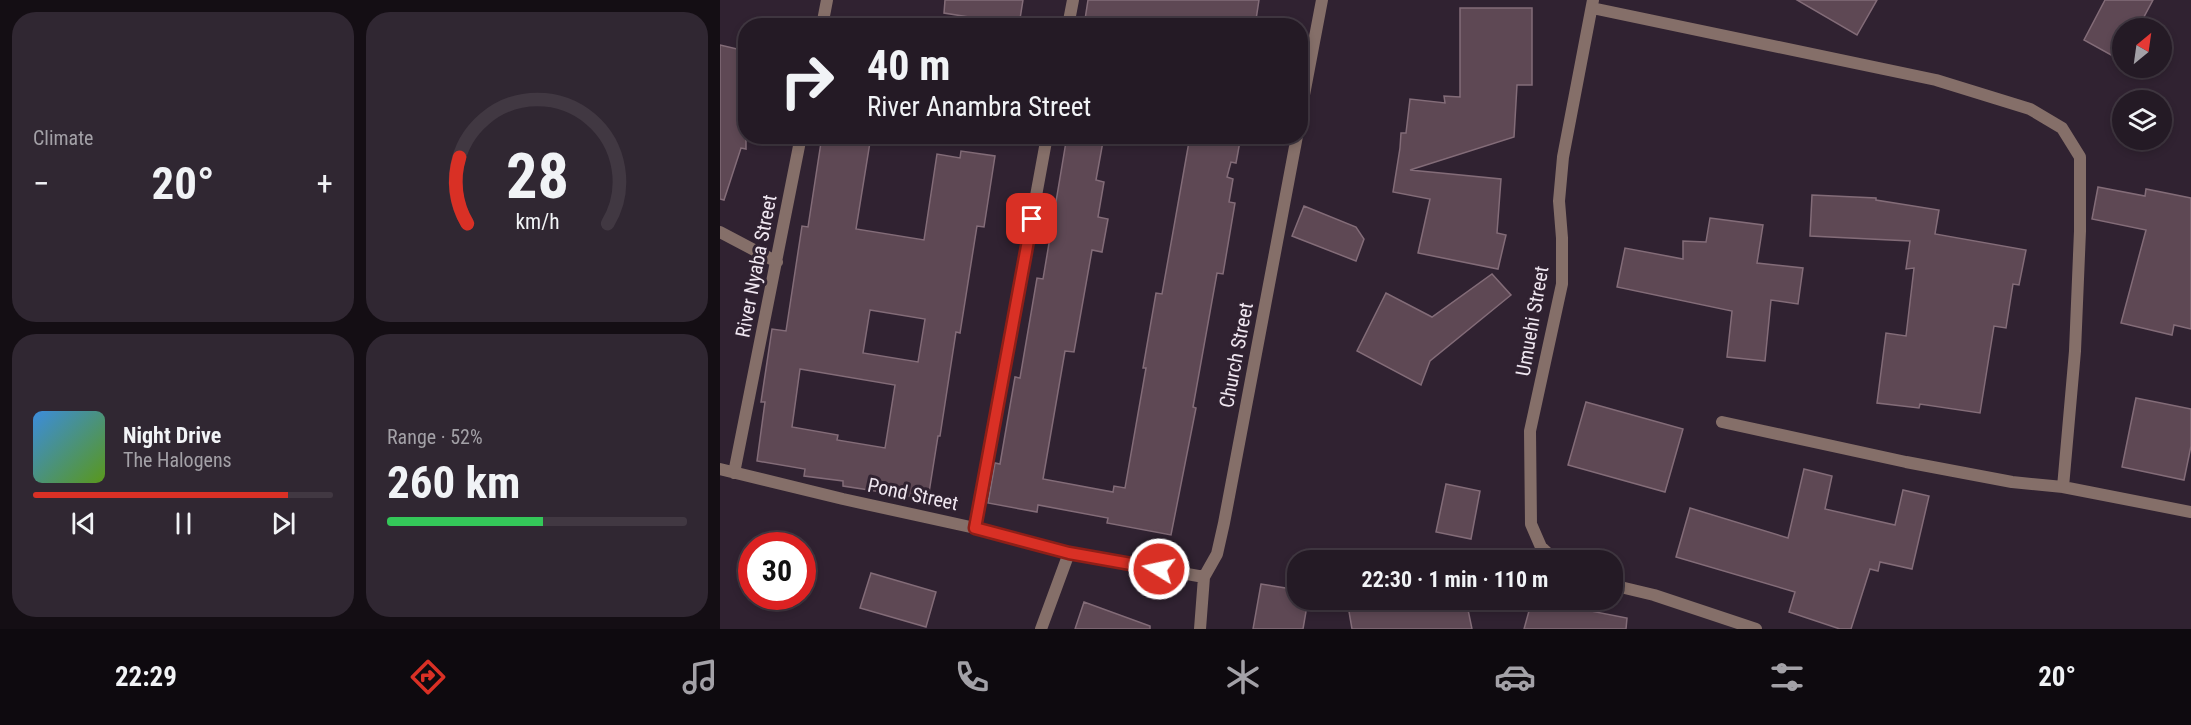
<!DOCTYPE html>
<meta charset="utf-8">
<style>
body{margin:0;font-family:"Roboto Condensed",sans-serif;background:#302732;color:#f1f3f6;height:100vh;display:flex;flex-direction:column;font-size:22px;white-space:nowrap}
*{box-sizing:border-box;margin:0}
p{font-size:20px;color:#a3a1a7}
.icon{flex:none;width:33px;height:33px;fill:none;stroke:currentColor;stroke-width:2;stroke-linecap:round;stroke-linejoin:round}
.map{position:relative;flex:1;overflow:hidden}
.panel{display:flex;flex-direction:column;gap:12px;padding:12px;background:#140e14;width:720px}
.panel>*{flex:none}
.banner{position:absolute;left:18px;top:18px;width:570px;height:126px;border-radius:24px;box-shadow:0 3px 9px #0003,0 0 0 2px #413842;background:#241a25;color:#f1f3f6;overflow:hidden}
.needle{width:39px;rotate:29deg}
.controls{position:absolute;left:1392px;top:18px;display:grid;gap:12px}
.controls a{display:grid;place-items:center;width:60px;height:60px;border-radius:50%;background:#241a25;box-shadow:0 3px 9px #0003,0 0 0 2px #413842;font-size:30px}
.speed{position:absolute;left:18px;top:532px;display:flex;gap:12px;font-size:30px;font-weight:700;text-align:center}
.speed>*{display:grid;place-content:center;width:78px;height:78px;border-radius:50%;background:#241a25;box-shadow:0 3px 9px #0003,0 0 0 2px #413842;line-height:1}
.speed .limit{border:9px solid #d22;background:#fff;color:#111}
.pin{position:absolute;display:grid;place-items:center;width:51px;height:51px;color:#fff;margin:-26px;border-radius:12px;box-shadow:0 3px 9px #0006}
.me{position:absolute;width:66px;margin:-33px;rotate:280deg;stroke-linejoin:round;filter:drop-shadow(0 0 4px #0008)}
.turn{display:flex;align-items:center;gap:21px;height:126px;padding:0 30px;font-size:27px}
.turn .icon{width:78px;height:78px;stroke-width:2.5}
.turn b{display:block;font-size:42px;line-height:51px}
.big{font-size:45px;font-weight:700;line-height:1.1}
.panel .tile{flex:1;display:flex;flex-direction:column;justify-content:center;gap:9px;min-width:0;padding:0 21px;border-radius:24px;background:#302732}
.panel .dial{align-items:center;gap:0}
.dial svg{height:156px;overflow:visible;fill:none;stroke:#413842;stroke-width:7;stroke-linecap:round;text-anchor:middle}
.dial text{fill:#f1f3f6;stroke:none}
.song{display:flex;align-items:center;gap:18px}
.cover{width:72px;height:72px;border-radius:9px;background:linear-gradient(135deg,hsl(210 70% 55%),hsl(90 70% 35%))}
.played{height:6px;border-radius:3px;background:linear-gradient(90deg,#d93025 85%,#413842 85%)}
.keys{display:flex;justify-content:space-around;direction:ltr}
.heat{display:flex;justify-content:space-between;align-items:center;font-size:33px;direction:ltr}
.charge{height:9px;border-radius:4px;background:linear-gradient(90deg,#34c759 52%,#413842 0)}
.panel .tiles{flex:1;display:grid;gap:12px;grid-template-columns:repeat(2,1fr)}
.trip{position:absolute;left:567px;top:550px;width:336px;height:60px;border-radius:24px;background:#241a25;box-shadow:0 3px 9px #0003,0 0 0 2px #413842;font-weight:700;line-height:60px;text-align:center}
.tab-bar{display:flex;height:96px;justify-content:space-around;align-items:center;background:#0e0a0f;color:#a3a1a7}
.tab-bar .icon{width:42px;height:42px}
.tab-bar .selected{color:#d93025}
.tab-bar b{font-size:27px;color:#f1f3f6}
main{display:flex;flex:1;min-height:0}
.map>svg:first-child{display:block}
</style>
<main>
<section class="panel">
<div class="tiles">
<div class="tile"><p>Climate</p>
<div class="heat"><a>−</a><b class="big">20°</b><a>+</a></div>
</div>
<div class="tile dial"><svg viewBox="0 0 100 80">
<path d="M14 69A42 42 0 1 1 86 69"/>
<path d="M14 69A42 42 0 0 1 10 35" stroke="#d93025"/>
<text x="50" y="56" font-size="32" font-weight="700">28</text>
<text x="50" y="72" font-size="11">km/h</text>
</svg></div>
<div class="tile">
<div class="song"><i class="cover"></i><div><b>Night Drive</b><p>The Halogens</p></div></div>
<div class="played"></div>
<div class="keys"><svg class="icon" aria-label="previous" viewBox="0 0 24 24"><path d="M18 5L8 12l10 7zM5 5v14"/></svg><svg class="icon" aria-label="pause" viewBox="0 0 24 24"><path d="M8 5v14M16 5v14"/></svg><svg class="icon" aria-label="next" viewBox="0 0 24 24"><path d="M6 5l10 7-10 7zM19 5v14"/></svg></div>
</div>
<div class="tile"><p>Range · 52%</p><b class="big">260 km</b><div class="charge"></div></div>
</div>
</section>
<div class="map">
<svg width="1471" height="629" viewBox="0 0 1471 629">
<rect width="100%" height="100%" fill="#302231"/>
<path fill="#5e4854" stroke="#836c78" stroke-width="1.5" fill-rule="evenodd" d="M225 0H303L299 25 224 13Z
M368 0H539L535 26H506L454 17 453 26H364Z
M1077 0H1157L1137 35Z
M1385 0H1433L1418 28H1402V61L1364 40Z
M740 8H812V85H797L794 137 690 170 781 179 777 233 786 235 778 269 698 253 710 199 673 192 680 148 681 133H686L690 99 725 103 724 96 740 97Z
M0 45 26 51V149L21 148 4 200 0 199Z
M102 136H151L136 229 204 240 217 154 240 158 241 151 275 156 264 227 257 226 240 333 236 332 220 436H218L208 499 123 486V481L84 476 85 469 37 461 45 402H41L52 329 66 331 82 226 88 227ZM150 310 205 319 198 362 143 353ZM80 369 175 385 165 448 117 440 118 435 72 427Z
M347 136H384L376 180 384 182 378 217 388 219 382 252 372 250 354 352 345 351 323 479 393 492 394 486 405 488 426 368H423L436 293 442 294 470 136H521L516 163 511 162 507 177 513 179 509 202 515 203 503 274 497 273 473 407 476 408 451 535 387 523 388 518 318 505 317 512 268 503 275 463 280 464 295 377 300 378 317 278 323 279Z
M1378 187 1425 196 1426 189 1471 198V329L1454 325 1452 335 1401 323 1426 230 1372 219Z
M1092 195 1156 198V200L1219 210 1215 234 1306 250 1299 285 1293 284 1286 328 1274 326 1260 413 1200 404 1199 408 1157 403 1166 333 1186 336 1194 268 1186 269 1190 241 1090 236Z
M584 206 636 227 644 239 636 261 572 236Z
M990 218 1043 225 1037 263 1083 268 1078 304 1051 300 1045 361 1007 357 1012 311 897 287 905 248 963 259V241L986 242Z
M772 274 791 295 710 361 701 385 637 351 666 293 712 317Z
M1416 398 1471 409V446L1464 480 1402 467Z
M866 402 963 429 945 492 848 465Z
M1084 469 1112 476 1105 509 1175 525 1183 490 1209 496 1192 569 1160 562 1158 571 1150 569 1131 629H1120L1069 612 1075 592 956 557 970 508 1068 538Z
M726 484 760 491 751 539 716 532Z
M151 573 216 592 206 627 140 608Z
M541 584 578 590V600H588L583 629H533Z
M627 600H746L752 629H632Z
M812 600H847L845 606 907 618 906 629H804Z
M364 602 430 626V629H355Z"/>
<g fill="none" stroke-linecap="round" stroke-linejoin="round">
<path stroke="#856f69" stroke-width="12" d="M872 8 1216 80 1310 109 1342 128 1360 157V231L1355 351 1343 487
M102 26 107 0
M348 26 353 0
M580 116 602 0
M0 232 57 262
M1002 422 1186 462 1292 482 1343 487 1471 512
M0 469 123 499 255 528 349 553 484 577
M14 473 81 136
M255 528 327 136
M836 561 821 547 811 524 810 431 842 284V238L839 201 843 157 873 0
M892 585 934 595 1036 629
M321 629 349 553
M480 629 484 577 497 554 504 523 577 136"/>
</g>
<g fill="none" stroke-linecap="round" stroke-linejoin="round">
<defs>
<path id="route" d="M312 219 255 528 349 553 439 569"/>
</defs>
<use href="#route" stroke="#8d1f18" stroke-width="15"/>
<use href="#route" stroke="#d93025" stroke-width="10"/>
</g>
<g text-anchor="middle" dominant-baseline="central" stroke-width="6" stroke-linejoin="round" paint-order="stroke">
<g font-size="20" fill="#efe6f0" stroke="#302231">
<text transform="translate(36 266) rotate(-79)">River Nyaba Street</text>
<text transform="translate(812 321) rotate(-80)">Umuehi Street</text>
<text transform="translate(516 355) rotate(-79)">Church Street</text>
<text transform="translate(193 494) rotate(12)">Pond Street</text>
</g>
</g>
</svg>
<div class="controls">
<a><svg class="needle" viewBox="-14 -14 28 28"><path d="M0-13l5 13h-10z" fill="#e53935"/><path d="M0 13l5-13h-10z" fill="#a3a1a7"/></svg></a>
<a><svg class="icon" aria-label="layers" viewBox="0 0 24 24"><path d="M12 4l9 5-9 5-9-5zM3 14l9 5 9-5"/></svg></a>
</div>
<div class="speed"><div class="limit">30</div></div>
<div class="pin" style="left:312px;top:219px;background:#d93025"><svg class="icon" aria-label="arrive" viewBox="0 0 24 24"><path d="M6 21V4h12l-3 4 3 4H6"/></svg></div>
<svg class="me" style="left:439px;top:569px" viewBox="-20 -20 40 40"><circle r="17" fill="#d93025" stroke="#fff" stroke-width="3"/><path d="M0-11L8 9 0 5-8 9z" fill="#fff"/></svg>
<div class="trip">22:30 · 1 min · 110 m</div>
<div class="banner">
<div class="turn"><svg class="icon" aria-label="right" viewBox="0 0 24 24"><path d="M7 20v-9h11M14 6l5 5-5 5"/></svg><div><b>40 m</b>River Anambra Street</div></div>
</div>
</div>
</main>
<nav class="tab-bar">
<b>22:29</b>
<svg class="icon selected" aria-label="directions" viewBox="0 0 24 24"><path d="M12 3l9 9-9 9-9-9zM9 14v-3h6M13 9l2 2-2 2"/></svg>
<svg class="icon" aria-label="music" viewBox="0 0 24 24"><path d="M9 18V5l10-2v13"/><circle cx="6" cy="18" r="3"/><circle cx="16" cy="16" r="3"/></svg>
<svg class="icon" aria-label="phone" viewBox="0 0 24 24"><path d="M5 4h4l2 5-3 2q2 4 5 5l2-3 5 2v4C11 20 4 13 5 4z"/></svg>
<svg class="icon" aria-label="climate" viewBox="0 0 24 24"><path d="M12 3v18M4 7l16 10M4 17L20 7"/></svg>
<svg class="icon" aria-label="car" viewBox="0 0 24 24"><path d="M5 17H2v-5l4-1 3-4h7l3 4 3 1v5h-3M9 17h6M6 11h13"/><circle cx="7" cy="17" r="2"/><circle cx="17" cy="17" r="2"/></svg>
<svg class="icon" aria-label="filters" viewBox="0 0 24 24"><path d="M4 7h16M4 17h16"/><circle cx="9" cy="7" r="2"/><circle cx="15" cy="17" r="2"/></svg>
<b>20°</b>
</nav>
